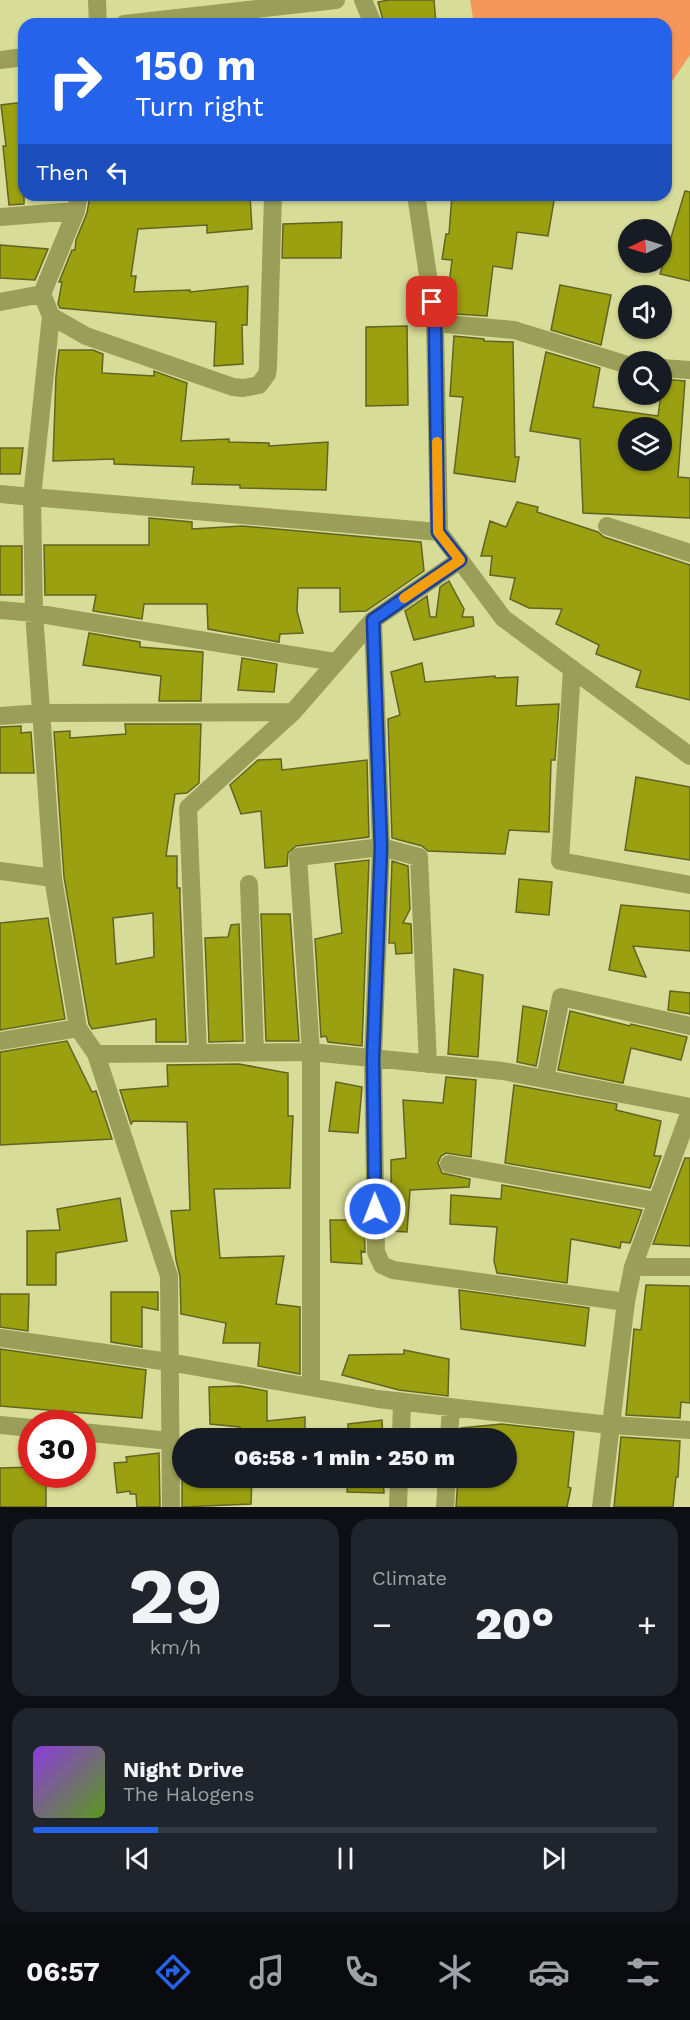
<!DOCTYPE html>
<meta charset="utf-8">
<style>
body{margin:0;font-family:"Work Sans",sans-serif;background:#20242c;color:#f1f3f6;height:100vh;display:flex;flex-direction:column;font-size:22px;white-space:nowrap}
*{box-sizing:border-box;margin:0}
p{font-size:20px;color:#9ea1a6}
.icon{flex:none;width:33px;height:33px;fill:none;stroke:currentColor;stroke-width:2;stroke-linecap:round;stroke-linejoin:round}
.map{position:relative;height:1507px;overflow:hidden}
.panel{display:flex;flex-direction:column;gap:12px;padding:12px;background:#0d0f14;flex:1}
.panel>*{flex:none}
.top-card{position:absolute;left:18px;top:18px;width:654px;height:183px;border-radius:18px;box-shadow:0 2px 4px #0004;background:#2563eb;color:#fff;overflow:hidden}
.needle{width:39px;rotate:266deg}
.tools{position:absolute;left:618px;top:219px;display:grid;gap:12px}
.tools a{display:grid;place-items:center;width:54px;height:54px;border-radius:50%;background:#171b24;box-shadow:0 2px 4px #0004;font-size:30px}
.speed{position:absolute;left:18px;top:1410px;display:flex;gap:12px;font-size:30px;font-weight:700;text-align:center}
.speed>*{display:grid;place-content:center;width:78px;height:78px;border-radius:50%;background:#171b24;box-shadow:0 2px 4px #0004;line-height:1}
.speed .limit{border:9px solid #d22;background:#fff;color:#111}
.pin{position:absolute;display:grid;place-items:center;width:51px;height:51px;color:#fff;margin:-26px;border-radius:12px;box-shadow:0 3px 9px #0006}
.me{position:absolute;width:66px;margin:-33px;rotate:359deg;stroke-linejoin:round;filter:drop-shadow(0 0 4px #0008)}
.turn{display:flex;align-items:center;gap:21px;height:126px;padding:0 18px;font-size:27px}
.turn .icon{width:78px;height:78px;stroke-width:2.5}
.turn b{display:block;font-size:42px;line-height:51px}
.then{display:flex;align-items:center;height:57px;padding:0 18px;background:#0003;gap:12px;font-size:22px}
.big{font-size:45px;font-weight:800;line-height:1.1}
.panel .card{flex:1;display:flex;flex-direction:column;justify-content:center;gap:9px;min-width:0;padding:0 21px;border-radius:18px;background:#20242c}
.panel .dial{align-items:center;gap:0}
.dial b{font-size:78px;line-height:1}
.song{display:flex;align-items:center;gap:18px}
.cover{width:72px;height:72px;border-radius:9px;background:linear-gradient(135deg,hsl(270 70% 55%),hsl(90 70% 35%))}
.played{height:6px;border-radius:3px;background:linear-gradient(90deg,#2563eb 20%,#363941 20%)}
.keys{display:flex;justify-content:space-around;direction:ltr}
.heat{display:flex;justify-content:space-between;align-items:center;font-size:33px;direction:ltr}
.panel .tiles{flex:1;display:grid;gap:12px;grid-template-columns:1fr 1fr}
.card:last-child{grid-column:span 2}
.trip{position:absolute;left:172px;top:1428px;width:345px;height:60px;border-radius:30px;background:#171b24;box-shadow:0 2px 4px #0004;font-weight:800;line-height:60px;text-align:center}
.dock{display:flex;height:96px;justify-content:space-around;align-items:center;background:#090b0e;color:#9ea1a6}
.dock .icon{width:42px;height:42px}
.dock .active{color:#2563eb}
.dock b{font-size:27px;color:#f1f3f6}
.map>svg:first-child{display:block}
</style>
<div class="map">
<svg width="690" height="1507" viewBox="0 0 690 1507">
<rect width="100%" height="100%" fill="#d7dc98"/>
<path fill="#f5975b" d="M470 0H690V55L666 90V24H474Z"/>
<path fill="#9ba010" stroke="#616423" stroke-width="1.5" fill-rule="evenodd" d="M389 0H434L436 24H384L378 2Z
M24 102V204L9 205 3 146H6L1 105Z
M685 191 690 192V281L660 274Z
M90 195H250L252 229 207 233V225L138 229 131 276H136L134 292 190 290V292L248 286 247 325H242L243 364 214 366 216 322 60 308 58 304 62 282H59L72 250H75L76 240 87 213Z
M452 195H555L548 236 517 232 512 269 493 266 487 316 456 314V310L446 309 452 260 442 259 446 234H449Z
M342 222 341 258H282L283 224Z
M0 245 48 249 35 280 0 278Z
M560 285 611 295 601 345 551 330Z
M407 326 408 405 366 406V327Z
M454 336 484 339V341L513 342 515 457H519L515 482 454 473 463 397 450 396Z
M59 350H93L103 354 102 373 154 376V371L187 383 181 441 229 439V442L269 443V446L328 442 326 490 240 488V485L192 484 194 467 114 464V459L53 461 56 376Z
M546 352 600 368 593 407 658 416 663 379 685 381 678 477 690 478V518L583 513 580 439 530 431ZM628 428H662V460H628Z
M0 448H23L20 474H0Z
M517 502 538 507 537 512 598 532 604 537 690 565V700L636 687 641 671 596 654 599 645 556 624 562 609 529 608 510 599 515 578 490 575 492 556H481L490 521 506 527Z
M149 518 192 522V529L242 526 421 542 424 571 366 611 340 612V588H298L297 611 303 633 280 634 279 642 208 629 207 604H144L142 619 93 611 96 595H45L44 545H149Z
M0 546H22V595H0Z
M449 581 464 609 462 617H473L474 626 414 640 405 611 427 596 430 617H436L440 587Z
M89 633 140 642V647L203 652 201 701H159L161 676 83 665Z
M242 658 277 664 274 692 238 690Z
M422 663 425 682 495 676V678L518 677 516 706 559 704 555 760H551L549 832 509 830 505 854 428 851 422 846 392 838 388 719 400 715 391 672Z
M125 724H201L199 783 187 793 175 794 166 856H177V888H180V899L186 1042H156V1019L92 1029 89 1024 64 877 54 732 70 731V738L126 734ZM153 913 154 957 116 964 113 918Z
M21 726V733L31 732 34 773H0V727Z
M281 759 282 770 367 760 369 837 296 846 288 853 287 866 265 868 261 811 241 814 230 785 258 760Z
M636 777 690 787V860L625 850Z
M369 860 362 1046 328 1042 326 1036 321 1037 315 939 342 933 335 864Z
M392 861 408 866 410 909 403 923 411 924 412 953 396 954 395 943H389Z
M519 879 552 882 549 915 516 912Z
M621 905 690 911V951L633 946 646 977 609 970Z
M261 914H290L299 1041H266Z
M48 918 65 1019 0 1030V923Z
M239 924 243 1041 209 1042 205 938 228 937 231 925Z
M454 969 483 975 478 1057 448 1054Z
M670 991 690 993V1014L668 1010Z
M523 1006 547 1011 536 1066 517 1062Z
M570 1011 630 1026 631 1024 687 1037 681 1060 631 1048 623 1083 558 1070Z
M67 1041 92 1092 96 1091 112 1139 0 1145V1052Z
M239 1064 288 1073V1116H293L290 1188 214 1189 220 1258 284 1256 276 1304 300 1307V1374L258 1366 260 1343H223L226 1323 181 1314 180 1276 176 1260 171 1211 190 1210 187 1122 133 1121 131 1124 120 1090 168 1086 167 1065Z
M446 1077 476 1080 471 1157 446 1153 441 1156 438 1163 442 1173 470 1179 469 1187 410 1190 407 1232 391 1231V1160L406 1158 403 1100 443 1103Z
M336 1082 362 1087 358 1133 329 1131Z
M514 1085 617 1104 616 1110 661 1121 654 1156H661L650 1188 505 1163Z
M685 1158H690V1246L653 1244Z
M502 1185 642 1210 630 1243 621 1242 620 1248 571 1239 567 1283 497 1273 494 1261 497 1227 450 1224 451 1195 501 1199Z
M120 1198 127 1241 56 1253V1285H27V1231L60 1230 57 1209Z
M330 1220H364L365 1252 361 1251 362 1264 331 1262Z
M646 1285 690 1286V1403L681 1402 680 1418 626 1415 634 1329 641 1330Z
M459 1290 589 1308 585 1346 461 1329Z
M111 1292H158V1310L142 1307V1347L111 1342Z
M0 1294H29L28 1331 0 1327Z
M0 1349 146 1370 142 1418 0 1406Z
M404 1350 449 1359 448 1396 399 1390 342 1375 349 1355 404 1354Z
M240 1386 267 1391V1421L305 1417V1438H240V1427L210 1424 209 1387Z
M382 1420 383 1438H348V1424Z
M502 1424 574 1432 568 1487 571 1488 567 1507H456L458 1478H507V1438H460L461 1428Z
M621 1437 680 1441 678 1477H676L673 1507H614Z
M182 1451 183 1478H252L251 1504 182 1507Z
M159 1453 160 1507H137L136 1494H130V1491L117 1493 114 1463 127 1462 126 1457Z
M32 1467V1474H46V1507H0V1468Z
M348 1478H383L384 1493 347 1492Z"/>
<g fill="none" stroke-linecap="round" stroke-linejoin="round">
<path stroke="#9a9e58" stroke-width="18" d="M97 0 98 24
M124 24 336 0
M0 60 24 57
M0 217 76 211
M0 302 42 294
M51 316 86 336 233 387 243 388 259 385 267 374 268 368 273 195
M435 323 514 330 628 365
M662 368 690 370
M0 494 32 497 51 316 42 294 76 211 79 195
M607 526 690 553
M0 610 34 613 335 662
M373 620 381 847 373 1058 376 1252 382 1265 393 1270 626 1302
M572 669 560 861 690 885
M0 716 41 713 293 712
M0 871 53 878
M249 884 255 1052
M0 1041 78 1028
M198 1053 188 808 293 712 373 620 460 560
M96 1054 311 1052 503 1071 690 1107
M545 1079 561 997 690 1026
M449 1164 656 1201
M0 1338 169 1362 378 1399 610 1425 690 1430
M311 1387V1052L298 857 381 847 419 857 428 1064
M0 1425 32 1428
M82 1432 170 1441
M401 1438 402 1402
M449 1438 451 1407
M171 1507 169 1276 96 1054 78 1028 53 878 34 613 32 497 439 532
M398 1507 399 1478
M445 1507 447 1478"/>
<path stroke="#9a9e58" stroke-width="18" d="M363 0 373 24
M416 195 435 323 439 532 503 618 690 756
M633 1267H690
M601 1507 626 1302 633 1267 690 1111"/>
</g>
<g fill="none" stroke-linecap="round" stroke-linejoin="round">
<defs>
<path id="route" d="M375 1209 373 1058 381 847 373 620 460 560 438 532 435 323 432 302"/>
</defs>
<use href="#route" stroke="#184099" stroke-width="15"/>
<use href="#route" stroke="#2563eb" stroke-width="10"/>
<path stroke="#f59e0b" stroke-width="10" d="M404 598 460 560 438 532 437 442"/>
</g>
</svg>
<div class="tools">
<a><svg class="needle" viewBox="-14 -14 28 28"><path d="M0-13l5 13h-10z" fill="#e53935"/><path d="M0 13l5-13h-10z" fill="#9ea1a6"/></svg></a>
<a><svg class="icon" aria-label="sound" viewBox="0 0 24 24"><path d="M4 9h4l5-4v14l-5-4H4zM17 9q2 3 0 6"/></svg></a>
<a><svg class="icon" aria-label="search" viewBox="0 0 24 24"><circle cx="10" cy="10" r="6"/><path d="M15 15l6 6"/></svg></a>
<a><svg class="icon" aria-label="layers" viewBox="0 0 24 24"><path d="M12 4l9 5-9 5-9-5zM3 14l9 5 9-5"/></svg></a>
</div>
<div class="speed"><div class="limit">30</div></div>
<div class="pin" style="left:432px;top:302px;background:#d93025"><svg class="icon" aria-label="arrive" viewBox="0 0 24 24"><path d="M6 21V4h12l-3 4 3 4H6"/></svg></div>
<svg class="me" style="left:375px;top:1209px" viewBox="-20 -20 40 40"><circle r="17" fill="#2563eb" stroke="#fff" stroke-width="3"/><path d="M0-11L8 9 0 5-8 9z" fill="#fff"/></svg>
<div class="trip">06:58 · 1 min · 250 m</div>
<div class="top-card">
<div class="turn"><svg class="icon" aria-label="right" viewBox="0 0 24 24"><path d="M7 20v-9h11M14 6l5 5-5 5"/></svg><div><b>150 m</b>Turn right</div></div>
<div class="then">Then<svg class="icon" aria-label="left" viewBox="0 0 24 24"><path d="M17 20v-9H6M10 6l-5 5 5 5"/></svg></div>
</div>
</div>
<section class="panel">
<div class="tiles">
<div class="card dial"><b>29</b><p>km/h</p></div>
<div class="card"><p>Climate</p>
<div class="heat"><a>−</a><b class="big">20°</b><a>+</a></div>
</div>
<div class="card">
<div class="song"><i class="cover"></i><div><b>Night Drive</b><p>The Halogens</p></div></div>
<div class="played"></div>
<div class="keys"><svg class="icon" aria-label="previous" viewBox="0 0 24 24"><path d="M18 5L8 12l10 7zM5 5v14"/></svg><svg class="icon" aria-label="pause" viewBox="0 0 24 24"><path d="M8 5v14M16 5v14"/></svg><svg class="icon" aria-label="next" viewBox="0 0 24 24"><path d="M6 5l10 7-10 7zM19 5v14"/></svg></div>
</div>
</div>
</section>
<nav class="dock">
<b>06:57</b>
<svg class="icon active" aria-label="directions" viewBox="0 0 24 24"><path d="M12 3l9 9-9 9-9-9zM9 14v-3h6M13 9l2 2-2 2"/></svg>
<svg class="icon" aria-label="music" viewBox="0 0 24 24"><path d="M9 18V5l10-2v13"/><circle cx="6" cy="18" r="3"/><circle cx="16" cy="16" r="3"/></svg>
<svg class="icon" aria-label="phone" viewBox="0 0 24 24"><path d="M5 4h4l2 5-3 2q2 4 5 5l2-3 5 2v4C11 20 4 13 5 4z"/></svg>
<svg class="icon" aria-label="climate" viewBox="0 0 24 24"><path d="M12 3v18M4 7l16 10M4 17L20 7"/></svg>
<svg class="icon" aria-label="car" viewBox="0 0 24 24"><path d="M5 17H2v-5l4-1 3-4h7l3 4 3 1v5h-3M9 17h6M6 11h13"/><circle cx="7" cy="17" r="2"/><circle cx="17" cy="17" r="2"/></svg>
<svg class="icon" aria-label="filters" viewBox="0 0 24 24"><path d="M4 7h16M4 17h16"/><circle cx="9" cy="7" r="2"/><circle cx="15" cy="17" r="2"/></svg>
</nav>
